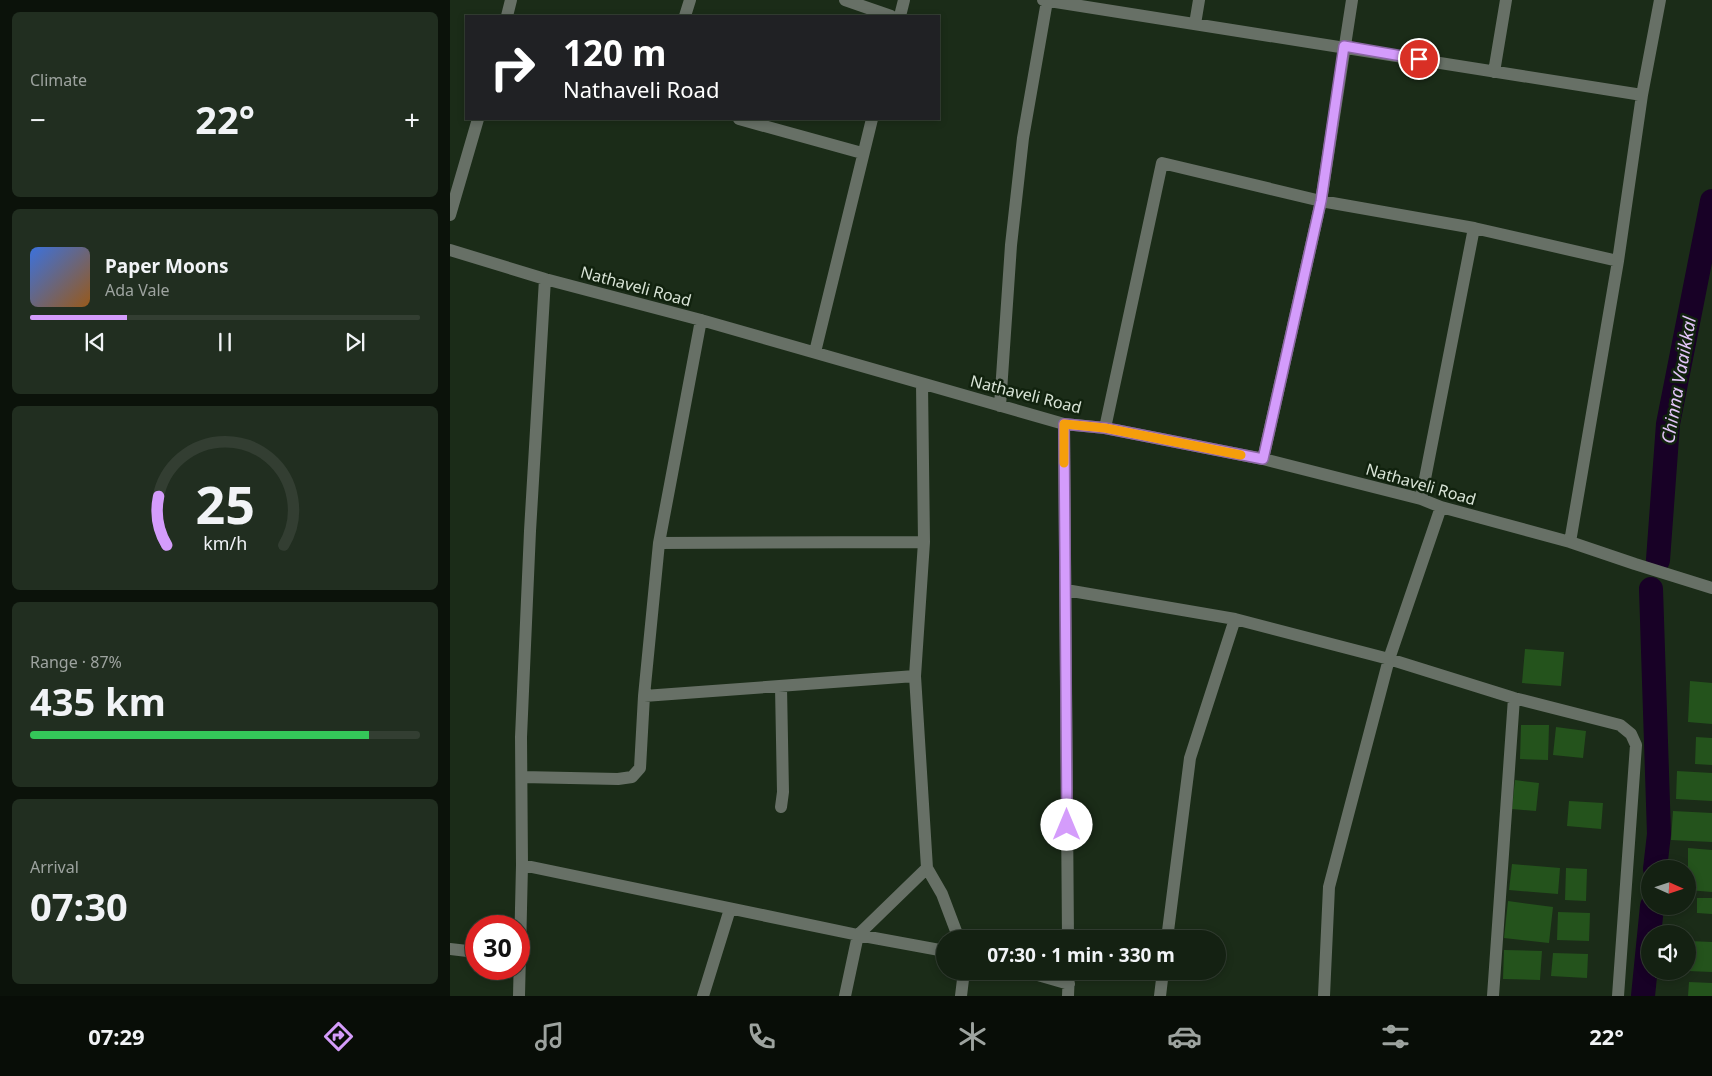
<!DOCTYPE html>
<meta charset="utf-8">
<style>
body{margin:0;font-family:"Noto Sans",sans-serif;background:#212e20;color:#f1f3f6;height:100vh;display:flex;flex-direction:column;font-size:19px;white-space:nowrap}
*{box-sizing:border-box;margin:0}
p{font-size:16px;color:#9da39f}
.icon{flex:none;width:28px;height:28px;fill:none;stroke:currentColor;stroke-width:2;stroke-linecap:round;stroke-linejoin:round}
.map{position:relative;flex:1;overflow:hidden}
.details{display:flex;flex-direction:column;gap:12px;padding:12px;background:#0b120a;width:450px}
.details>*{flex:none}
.top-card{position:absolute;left:15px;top:15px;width:475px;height:105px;border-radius:0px;box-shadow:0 2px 8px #0003,0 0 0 1px #333e32;background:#202124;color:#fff;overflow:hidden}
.needle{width:32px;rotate:93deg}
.controls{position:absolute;left:1191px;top:860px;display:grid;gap:10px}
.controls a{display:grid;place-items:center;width:55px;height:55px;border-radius:50%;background:#142112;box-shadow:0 2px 8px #0003,0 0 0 1px #333e32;font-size:25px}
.speed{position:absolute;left:15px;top:915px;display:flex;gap:10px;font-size:25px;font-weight:700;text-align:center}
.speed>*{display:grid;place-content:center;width:65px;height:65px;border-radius:50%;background:#142112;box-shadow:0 2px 8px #0003,0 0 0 1px #333e32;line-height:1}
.speed .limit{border:8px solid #d22;background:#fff;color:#111}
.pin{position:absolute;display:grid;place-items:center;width:42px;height:42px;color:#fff;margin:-21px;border:2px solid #fff;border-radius:50%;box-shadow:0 1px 5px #0007}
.me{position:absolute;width:55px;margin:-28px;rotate:0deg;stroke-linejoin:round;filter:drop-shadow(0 0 4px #0008)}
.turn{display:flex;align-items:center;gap:18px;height:105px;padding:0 15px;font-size:22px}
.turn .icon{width:65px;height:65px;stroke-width:2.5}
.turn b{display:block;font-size:35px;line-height:42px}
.big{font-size:38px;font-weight:700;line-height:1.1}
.details .widget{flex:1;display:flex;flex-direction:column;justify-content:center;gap:8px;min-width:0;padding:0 18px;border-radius:8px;background:#212e20}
.details .dial{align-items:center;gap:0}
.dial svg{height:130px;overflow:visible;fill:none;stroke:#333e32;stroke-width:7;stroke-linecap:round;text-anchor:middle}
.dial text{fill:#f1f3f6;stroke:none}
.song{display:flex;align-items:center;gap:15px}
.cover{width:60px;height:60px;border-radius:8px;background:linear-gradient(135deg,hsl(220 70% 55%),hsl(30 70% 35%))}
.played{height:5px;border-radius:2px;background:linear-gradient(90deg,#d49cfb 25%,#333e32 25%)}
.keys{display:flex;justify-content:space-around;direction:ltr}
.heat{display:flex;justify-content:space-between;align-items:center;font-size:28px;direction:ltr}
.charge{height:8px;border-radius:4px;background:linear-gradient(90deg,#34c759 87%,#333e32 0)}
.trip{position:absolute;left:486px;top:930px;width:290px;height:50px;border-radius:25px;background:#142112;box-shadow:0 2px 8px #0003,0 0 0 1px #333e32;font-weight:700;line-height:50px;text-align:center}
.dock{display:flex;height:80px;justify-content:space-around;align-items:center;background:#080d07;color:#9da39f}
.dock .icon{width:35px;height:35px}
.dock .active{color:#d49cfb}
.dock b{font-size:22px;color:#f1f3f6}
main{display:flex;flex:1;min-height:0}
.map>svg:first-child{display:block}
</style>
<main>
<section class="details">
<div class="widget"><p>Climate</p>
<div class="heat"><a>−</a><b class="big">22°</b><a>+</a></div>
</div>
<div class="widget">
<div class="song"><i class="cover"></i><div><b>Paper Moons</b><p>Ada Vale</p></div></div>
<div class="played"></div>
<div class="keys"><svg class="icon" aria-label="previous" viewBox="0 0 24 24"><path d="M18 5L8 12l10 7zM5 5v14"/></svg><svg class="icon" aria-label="pause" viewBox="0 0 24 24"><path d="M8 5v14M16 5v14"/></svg><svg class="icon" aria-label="next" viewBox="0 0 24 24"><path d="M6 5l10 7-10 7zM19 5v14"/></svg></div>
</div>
<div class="widget dial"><svg viewBox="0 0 100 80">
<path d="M14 69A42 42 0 1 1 86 69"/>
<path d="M14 69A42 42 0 0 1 9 39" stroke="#d49cfb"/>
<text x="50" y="56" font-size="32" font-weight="700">25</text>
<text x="50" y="72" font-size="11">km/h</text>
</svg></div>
<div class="widget"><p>Range · 87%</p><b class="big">435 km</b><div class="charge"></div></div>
<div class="widget"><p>Arrival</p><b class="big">07:30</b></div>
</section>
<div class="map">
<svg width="1262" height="996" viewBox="0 0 1262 996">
<rect width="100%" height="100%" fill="#1b2c18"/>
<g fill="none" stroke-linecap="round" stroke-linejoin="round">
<path stroke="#180126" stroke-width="24" d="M1208 560 1218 424 1262 201
M1201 589 1209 834 1205 869
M1193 996 1202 906"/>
</g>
<path fill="#24531c" d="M1075 649 1114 652 1111 686 1072 683Z
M1240 681 1262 683V724L1238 722Z
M1071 725H1099L1098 760 1070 759Z
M1106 727 1136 731 1133 758 1103 755Z
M1246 737 1262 738V765L1245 764Z
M1227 771 1262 773V801L1226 799Z
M1065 780 1089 783 1086 811 1062 809Z
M1119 801 1153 803 1151 829 1117 826Z
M1223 811 1262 813V842L1221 840Z
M1238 848 1262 850V892L1238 890Z
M1062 864 1110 868 1108 894 1059 890Z
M1116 868 1137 869 1136 901 1115 900Z
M1247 898H1262V914L1247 913Z
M1058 901 1103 907 1099 943 1054 938Z
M1108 912 1140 913 1139 941 1107 940Z
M1239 941 1262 942V972L1238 971Z
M1054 950 1092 951 1090 980 1053 979Z
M1103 953 1138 954 1137 978 1101 976Z
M1205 971H1222L1221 979 1205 978Z
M1239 982 1262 983V996H1238Z"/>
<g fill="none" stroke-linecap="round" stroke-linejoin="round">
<path stroke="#677066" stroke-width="12" d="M395 0 441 16
M593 0 1192 95
M57 16 61 0
M235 16 240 0
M450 16 454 0
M745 24 749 0
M1044 72 1056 0
M289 119 412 153
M0 215 28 119
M0 250 95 279 251 320 614 424 655 428 813 459 971 499 991 507 1120 542 1185 564 1262 588
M365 352 422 119
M550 406 561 245 573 138 597 1
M614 424 618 939
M655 428 712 163 871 201 1024 228 1168 261
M813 459 871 201 902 0
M971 499 1024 228
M1120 542 1168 261 1192 95 1210 0
M209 543 474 542
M616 590 785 619 939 659 1064 698 1170 725 1181 734 1186 745 1168 996
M331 687 333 792 331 807
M194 696 465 676
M72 777 168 779 182 777 190 768 194 696 209 543 251 320
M72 865 408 935 495 951
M477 868 492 894 509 939
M717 939 740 758 785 619
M0 949 26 952
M574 971 619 984
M69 996 72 865 71 737 80 531 95 279
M253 996 280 909
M395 996 408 935 477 868 465 676 474 542 472 384
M511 996 514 971
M618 996 619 971
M710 996 713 971
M874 996 879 887 939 659 991 507
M1043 996 1064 698"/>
</g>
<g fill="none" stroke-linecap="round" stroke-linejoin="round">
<defs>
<path id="route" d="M617 825 614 424 655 428 813 459 871 201 894 46 969 59"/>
</defs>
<use href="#route" stroke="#8a65a3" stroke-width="12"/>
<use href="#route" stroke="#d49cfb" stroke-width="9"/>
<path stroke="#f59e0b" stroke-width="9" d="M614 463V424L655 428 791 455"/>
</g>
<g text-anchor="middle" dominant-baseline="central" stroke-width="5" stroke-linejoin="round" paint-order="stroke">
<g font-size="16" fill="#d9e4d7" stroke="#11220e">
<text transform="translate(186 286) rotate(15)">Nathaveli Road</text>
<text transform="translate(576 394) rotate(14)">Nathaveli Road</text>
<text transform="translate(971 484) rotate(16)">Nathaveli Road</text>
</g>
<g font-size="18" font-style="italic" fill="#e3c5f9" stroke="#11220e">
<text transform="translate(1228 380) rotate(-80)">Chinna Vaaikkal</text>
</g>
</g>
</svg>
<div class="controls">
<a><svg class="needle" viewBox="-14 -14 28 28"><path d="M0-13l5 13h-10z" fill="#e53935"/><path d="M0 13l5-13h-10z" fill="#9da39f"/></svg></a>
<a><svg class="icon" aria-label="sound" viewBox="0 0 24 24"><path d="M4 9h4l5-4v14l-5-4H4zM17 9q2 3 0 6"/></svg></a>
</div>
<div class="speed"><div class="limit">30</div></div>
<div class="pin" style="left:969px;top:59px;background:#d93025"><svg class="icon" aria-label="arrive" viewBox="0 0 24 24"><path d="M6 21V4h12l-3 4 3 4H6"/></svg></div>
<svg class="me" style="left:617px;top:825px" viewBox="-20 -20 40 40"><circle r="19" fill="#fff"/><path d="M0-13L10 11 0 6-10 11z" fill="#d49cfb"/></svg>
<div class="trip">07:30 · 1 min · 330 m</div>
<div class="top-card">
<div class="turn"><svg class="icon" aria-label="right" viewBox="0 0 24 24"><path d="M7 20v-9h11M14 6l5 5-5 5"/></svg><div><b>120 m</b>Nathaveli Road</div></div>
</div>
</div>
</main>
<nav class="dock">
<b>07:29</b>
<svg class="icon active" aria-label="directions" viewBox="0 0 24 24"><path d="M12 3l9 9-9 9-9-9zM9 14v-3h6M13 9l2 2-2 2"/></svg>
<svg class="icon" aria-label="music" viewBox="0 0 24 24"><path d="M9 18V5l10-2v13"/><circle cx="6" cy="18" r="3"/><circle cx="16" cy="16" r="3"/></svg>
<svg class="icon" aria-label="phone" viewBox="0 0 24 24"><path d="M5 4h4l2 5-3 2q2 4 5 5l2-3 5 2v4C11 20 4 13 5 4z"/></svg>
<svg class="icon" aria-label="climate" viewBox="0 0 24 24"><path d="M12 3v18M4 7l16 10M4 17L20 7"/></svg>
<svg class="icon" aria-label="car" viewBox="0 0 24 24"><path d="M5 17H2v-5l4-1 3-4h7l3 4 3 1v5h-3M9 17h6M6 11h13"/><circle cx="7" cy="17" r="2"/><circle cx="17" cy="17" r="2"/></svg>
<svg class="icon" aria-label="filters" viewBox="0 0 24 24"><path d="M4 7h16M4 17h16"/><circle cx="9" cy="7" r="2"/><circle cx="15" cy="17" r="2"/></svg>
<b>22°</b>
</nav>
